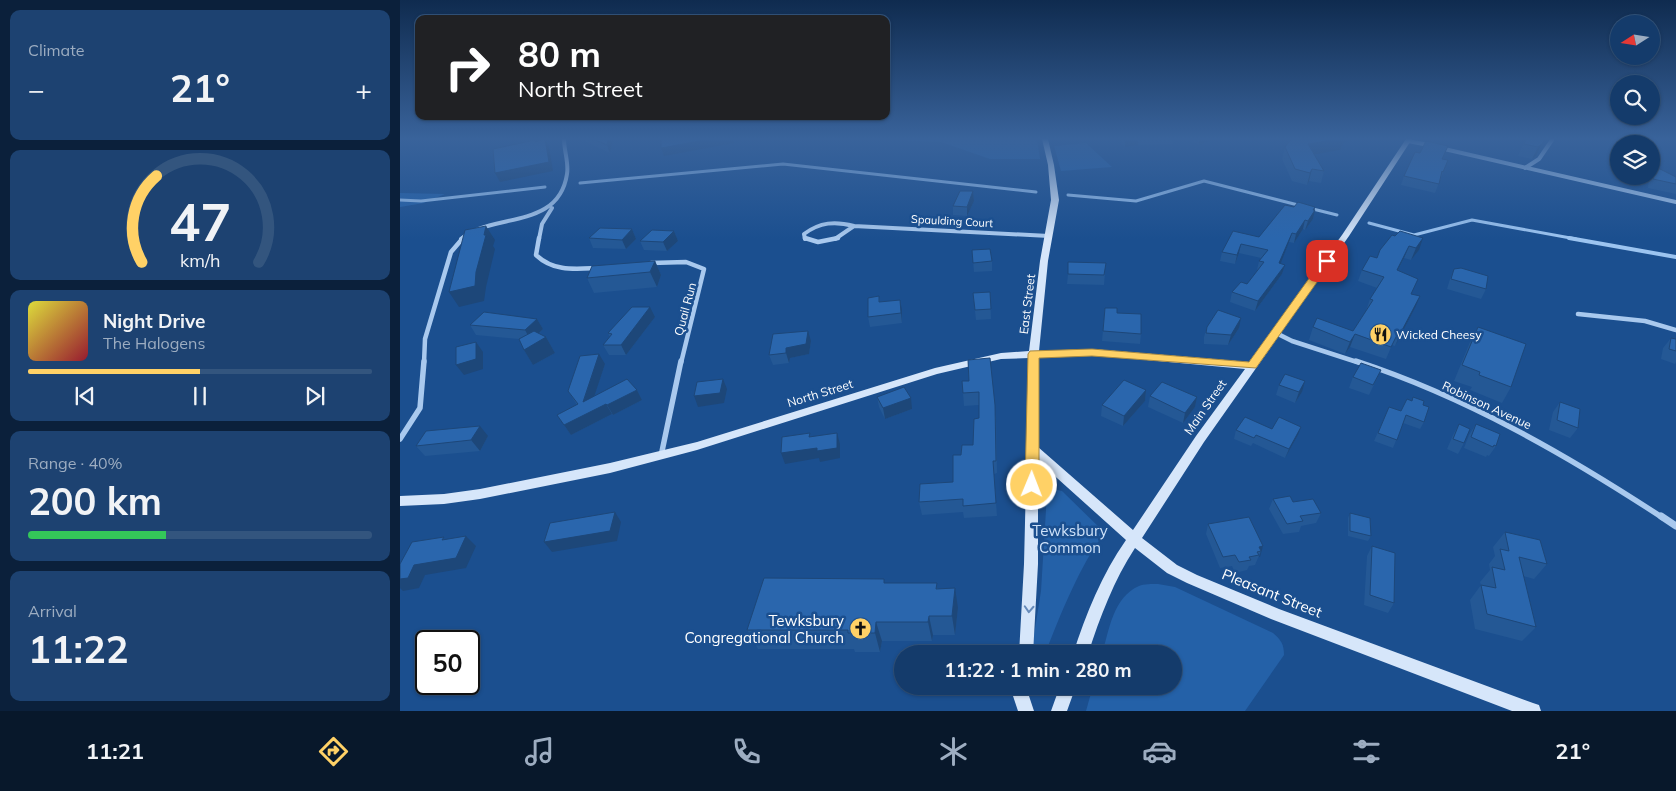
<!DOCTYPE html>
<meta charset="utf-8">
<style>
body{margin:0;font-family:Mulish,sans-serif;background:#1d4271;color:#f1f3f6;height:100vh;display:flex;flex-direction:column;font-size:19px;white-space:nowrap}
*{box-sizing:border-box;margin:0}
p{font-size:16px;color:#9dadc1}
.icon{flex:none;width:28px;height:28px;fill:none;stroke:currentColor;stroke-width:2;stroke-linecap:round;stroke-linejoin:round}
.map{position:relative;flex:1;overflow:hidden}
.drawer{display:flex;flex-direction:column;gap:10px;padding:10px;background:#0b203b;width:400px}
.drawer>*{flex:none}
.guide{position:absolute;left:15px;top:15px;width:475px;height:105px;border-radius:10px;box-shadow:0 1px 4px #0004,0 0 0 1px #33557e;background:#202124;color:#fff;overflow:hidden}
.needle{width:32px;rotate:258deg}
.tools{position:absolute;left:1210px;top:15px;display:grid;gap:10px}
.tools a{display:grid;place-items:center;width:50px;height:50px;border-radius:50%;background:#143b6b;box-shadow:0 1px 4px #0004,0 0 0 1px #33557e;font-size:25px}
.speed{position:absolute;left:15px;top:630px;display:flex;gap:10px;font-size:25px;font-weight:700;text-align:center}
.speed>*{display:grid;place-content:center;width:65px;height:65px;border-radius:50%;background:#143b6b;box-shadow:0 1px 4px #0004,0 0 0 1px #33557e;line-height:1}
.speed .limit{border:2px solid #111;border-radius:8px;background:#fff;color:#111}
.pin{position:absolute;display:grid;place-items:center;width:42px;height:42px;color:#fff;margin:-21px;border-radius:10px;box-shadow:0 2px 8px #0006}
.me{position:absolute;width:55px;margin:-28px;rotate:1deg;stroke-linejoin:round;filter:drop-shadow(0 0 4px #0008)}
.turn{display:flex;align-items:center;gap:18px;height:105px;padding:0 20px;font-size:22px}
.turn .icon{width:65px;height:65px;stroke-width:2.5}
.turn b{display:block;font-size:35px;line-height:42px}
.big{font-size:38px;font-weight:700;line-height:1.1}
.drawer .widget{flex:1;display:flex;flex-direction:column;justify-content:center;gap:8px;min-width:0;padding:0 18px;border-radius:10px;background:#1d4271}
.drawer .dial{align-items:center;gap:0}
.dial svg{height:130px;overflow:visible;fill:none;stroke:#33557e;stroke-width:7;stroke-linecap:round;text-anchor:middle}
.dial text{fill:#f1f3f6;stroke:none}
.song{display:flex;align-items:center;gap:15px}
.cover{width:60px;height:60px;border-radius:8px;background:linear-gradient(135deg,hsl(60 70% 55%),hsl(350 70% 35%))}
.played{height:5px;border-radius:2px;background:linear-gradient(90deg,#ffd166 50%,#33557e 50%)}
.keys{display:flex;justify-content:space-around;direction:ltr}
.heat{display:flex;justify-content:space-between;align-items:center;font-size:28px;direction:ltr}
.charge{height:8px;border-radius:4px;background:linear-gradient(90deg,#34c759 40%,#33557e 0)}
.trip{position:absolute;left:494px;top:645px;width:288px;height:50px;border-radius:25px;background:#143b6b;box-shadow:0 1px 4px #0004,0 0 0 1px #33557e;font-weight:700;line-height:50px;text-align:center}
.dock{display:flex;height:80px;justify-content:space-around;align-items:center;background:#08182b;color:#9dadc1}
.dock .icon{width:35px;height:35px}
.dock .current{color:#ffd166}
.dock b{font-size:22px;color:#f1f3f6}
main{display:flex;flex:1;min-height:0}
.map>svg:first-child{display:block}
</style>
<main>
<section class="drawer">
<div class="widget"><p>Climate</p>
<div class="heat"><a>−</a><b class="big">21°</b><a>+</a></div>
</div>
<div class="widget dial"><svg viewBox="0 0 100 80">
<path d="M14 69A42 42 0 1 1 86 69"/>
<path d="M14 69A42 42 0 0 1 23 16" stroke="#ffd166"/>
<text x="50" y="56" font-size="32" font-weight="700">47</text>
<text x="50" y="72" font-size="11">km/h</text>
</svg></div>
<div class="widget">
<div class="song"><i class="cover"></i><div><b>Night Drive</b><p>The Halogens</p></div></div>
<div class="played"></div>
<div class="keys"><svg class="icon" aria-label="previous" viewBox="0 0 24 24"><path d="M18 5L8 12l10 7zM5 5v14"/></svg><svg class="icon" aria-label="pause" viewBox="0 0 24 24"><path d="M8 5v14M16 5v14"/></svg><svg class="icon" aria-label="next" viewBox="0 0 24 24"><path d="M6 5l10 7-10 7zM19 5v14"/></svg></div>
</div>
<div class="widget"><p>Range · 40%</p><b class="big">200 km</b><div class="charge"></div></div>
<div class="widget"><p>Arrival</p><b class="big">11:22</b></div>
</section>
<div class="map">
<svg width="1276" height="711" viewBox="0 0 1276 711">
<rect width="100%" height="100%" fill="#1b4f8f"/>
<path fill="#2461a8" d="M472 139H637L640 159H590L541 142Z
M686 143 712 167 661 171 654 146Z
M0 193 45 194 24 203 0 207Z
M653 489 662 491 705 533C681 562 659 618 645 654H631L641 591 647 494Z
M758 584 775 587 873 633C881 640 884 644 884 655L845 711H686L693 686H772V654H702C709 631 713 597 739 586 744 584 752 584 758 584Z"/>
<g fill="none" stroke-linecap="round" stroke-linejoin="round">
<path stroke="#9cc4f0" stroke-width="3" d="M180 183 383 164 636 192
M668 195 736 201 804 181 902 206
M0 200 21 201 145 187
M909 208 937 215
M969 223 1014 235 1072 220 1176 239"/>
<path stroke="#9cc4f0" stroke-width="4" d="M1169 238 1276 257"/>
<path stroke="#a9c9ee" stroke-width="4" d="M1008 141 1029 145
M1040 148 1276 202
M1125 168 1139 159 1152 140
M454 226 649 236
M78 229C113 216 160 221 167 174 169 163 164 151 164 139
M61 239 68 234
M139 239 142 224 152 208
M405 239 404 234C420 222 435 221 454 226
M435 239 454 226"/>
<path stroke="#a9c9ee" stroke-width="4.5" d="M139 238 136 255C154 272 175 269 198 268
M405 238 418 242 438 238
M251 263 286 262 304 269 281 363
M1178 314 1245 321 1276 330
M876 333 892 341 960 363
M24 363 25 339 51 252 63 238"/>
<path stroke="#a9c9ee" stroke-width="5.5" d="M956 361C1066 397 1167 455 1263 518
M0 439 20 408 24 361
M261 456 281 361"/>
<path stroke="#a9c9ee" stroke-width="7" d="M1261 516 1276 526"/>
<path fill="#d6e6fa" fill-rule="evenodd" d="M642 139H648L654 165 659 200 648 261 639 351 692 349 849 362 942 235 1006 139H1012L949 236 804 442 742 538 777 565 797 575 879 609 1133 703 1139 705 1141 711H1112L871 619 787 583 767 573 735 548C714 580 700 617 688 654H673C686 614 702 574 726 540L638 461V564L633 654H619L624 564 629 358 601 359 537 374 297 450 210 473 80 499 44 504 0 506V496L44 494 80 489 210 463 297 442 535 368 601 353 629 351 640 261 651 200 648 165ZM692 355 845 369 796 436 733 530 638 447 639 358Z
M614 686H630L629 696 634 711H618L613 696Z
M660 686H676L667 711H651Z"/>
</g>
<path fill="#245895" d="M180 139H213L210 153Z
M718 139H774L773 144 738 145 725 147Z
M787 139H813L799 145Z
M1124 139H1145L1136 156 1132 159 1118 156 1125 140Z
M943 143 940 150 914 154 924 171 921 183 909 181 907 185 892 181 882 159 885 147Z
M1043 159 1048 160 1035 193 1001 185 1004 176Z
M1254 166 1276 177V194L1248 188 1249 176H1251V171Z
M573 191 574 201 567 216 553 215V206Z
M894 207H915L913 219 905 230 903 229 894 243 889 242 880 264 885 265 882 274 855 311 830 302 832 292 847 284 858 270H857L859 261 861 258 839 253 835 264 820 261 822 252 859 237Z
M232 229 236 239 226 249 193 248 189 238Z
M274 231 278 241 267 251 244 250 240 241Z
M992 235 1019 250 1011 260 1004 258 998 270 1012 294 1015 308 995 346 992 345 986 359 950 347 945 354 909 340 913 327 953 331 966 311 970 299 977 288 958 281 962 270 977 258 980 250Z
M572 250 592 261V271L574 272Z
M255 261 261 275 257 287 194 293 187 278Z
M1054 269 1086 289 1081 299 1047 289 1050 279Z
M705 273 704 285 667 284 668 274Z
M590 292 591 319 576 320 573 293Z
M479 296 480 302 502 310V323L470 327 468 317Z
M705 308 741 334 740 344 702 341Z
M255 317 226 355H209L203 345 210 337 208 333Z
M137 319 143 329 139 334 146 337 155 353 133 365 124 350 119 339 76 335 70 325Z
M807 327 839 328 828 345 804 344V337Z
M1078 327 1111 387 1102 403 1070 390 1072 387 1054 381 1070 342Z
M1271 338 1276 339V362L1275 364 1261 359 1263 348Z
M411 341 409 354 390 358 389 363 373 365 369 355Z
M568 360 596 417 597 473 594 474 597 516 564 518 563 512 522 515 519 502 553 482 561 455 573 445 579 418V405L564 406 563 393 569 381Z
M205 364 194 396 237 390 242 400 213 415 212 414 171 435 157 415 177 405 168 391Z
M981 370 969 395 949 388 953 377Z
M879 385 902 392 895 403 876 395Z
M746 390 745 401 723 426 701 416 702 405Z
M750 396 797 397 795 407 783 423 748 407Z
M477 397 512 409 485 419 479 407Z
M1013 397 1023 405 1024 422 1020 429 1003 423 993 448 974 441 989 407 1001 411 1007 399 1012 401Z
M1160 402 1178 428 1170 438 1149 430 1153 412Z
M1059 424 1064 443 1058 454 1047 449 1053 435Z
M1076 424 1096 446 1089 456 1087 455 1086 457 1064 448 1069 435Z
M872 429 898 435 885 458 853 443 851 446 834 439 836 430Z
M88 436 80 451 25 456 16 446Z
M873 499 893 502 921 513 916 523 901 526 899 532 883 534 869 509Z
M950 513 971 536 968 541 948 536V518Z
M808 524 863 546 855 565 849 566 847 570 835 573 832 566 820 568 806 534Z
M1105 532 1147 564 1134 579 1123 576 1136 627 1122 641 1075 629 1070 600 1081 585 1080 582 1090 570 1089 564 1095 556 1093 547Z
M972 546 994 603 988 613 964 605 967 556Z
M486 583 538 588 558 608 555 635H533L532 641H482L480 652H455L454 649H358L347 630Z"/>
<path fill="#1d4779" d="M145 139 149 147 153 171 100 182 95 173Z
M208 139H213L210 153 207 145Z
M310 139H333L334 143 264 156 261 148Z
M725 139H738V145L725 147Z
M800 139H813L799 145Z
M939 139H950L943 143 940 150 905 156 908 144Z
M1142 144 1136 156 1132 159 1138 147Z
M912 169 909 181 907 185 910 173Z
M573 191 574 201 567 216V207Z
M915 207 913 214 915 210 913 219 905 230 908 221Z
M905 220 903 229 894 243 896 234Z
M86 226 95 240 93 246 95 249 86 287 84 301 59 307 49 292 84 235Z
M232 229 236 239 226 249 222 240Z
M274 231 278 241 267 251 263 242Z
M892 233 889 242 877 273 879 263Z
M1023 238 1019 250 1011 260 1016 248Z
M841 244 839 253 835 264 837 255Z
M1009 246 1004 258 992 281 997 270Z
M255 261 261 275 257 287 250 272Z
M885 265 882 274 855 311 858 301Z
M1020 296 1015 308 995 346 1000 334Z
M500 300 502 310V323L501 313Z
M250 307 255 317 226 355 221 345Z
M841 318 839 328 828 345 831 335Z
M137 319 143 329 131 341 125 330Z
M408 331 411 341 409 354 390 358 389 363 386 353V348Z
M955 334 950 347 945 354 950 342Z
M146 337 155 353 133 365 124 350Z
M76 342 83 352V369L64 375 56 365Z
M199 354 205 364 189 412 183 402Z
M323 379 327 389 324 403 298 407 294 396Z
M905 381 902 392 895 403 899 392Z
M237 390 242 400 213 415 207 405Z
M746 390 745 401 723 426 724 416Z
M797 397 795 407 783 423 785 413Z
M511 398 512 409 485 419 483 408Z
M206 404 212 414 171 435 164 425Z
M80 426 88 436 80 451 71 440Z
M901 427 898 435 885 458 889 449Z
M437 433 440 444V458L420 462 419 458 385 464 381 453Z
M215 512 221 522 217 541 152 552 144 542Z
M66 536 76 546 66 568 25 575 19 588 3 591 0 588V579L14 565Z
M863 546 860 557H859L861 551 859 547Z
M555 588 558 608 555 635 552 616Z
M529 616 533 635 532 641 528 622Z
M476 622 482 641 480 652 475 633Z"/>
<path fill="#2a66ad" stroke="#1d4779" d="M143 139H145L149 162 95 173 93 149 135 140V142Z
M193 139H208L207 145Z
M261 139H310L261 148Z
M891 139H939L908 144 924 171 912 169 910 173 895 169 885 147Z
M1126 139H1145L1142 144 1138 147 1124 144Z
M1026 141 1048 146 1042 159 1048 160 1043 172 1042 171 1039 184 1004 176 1015 152 1020 153Z
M1254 166 1276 177V184L1253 179Z
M560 191H573L567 207 553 206Z
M898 202 915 207 913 210H915L908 221 905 220 896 234 892 233 879 263 885 265 858 301 832 292 841 282 847 284 864 262 859 261 868 250 841 244 837 255 822 252 833 231 859 237 885 205 894 207Z
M86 226 84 235H86L76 272 75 286 49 292 65 230Z
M200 228 232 229 222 240 189 238Z
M252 230 274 231 263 242 240 241Z
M1000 231 1023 238 1016 248 1009 246 997 270 1018 279 1011 294 1020 296 1000 334 998 333 991 347 955 334 950 342 913 327 917 318 953 331 973 300 970 299 984 277 962 270 970 256 977 258 980 250 992 235 995 236Z
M590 249 592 261 573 263 572 250Z
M255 261 250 272 187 278 192 266Z
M668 262 706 263 704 275 668 274Z
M1061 268 1088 276 1086 289 1051 279 1054 269Z
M590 292 591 309 575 310 573 293Z
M479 296V302L500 300 501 313 468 317V298Z
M232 307H250L221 345H203L212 334 208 333Z
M705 308H717V313L741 314V334L703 331Z
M818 310 841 318 831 335 806 333 807 327Z
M84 312 137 319 125 330 70 325Z
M1078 327 1126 344 1111 387 1079 375 1080 372 1062 365Z
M134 331 146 337 124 350 119 339Z
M408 331 406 344 386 348V353L369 355 373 334Z
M1271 338 1276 339V351L1269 349Z
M76 342V359L56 365V347Z
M199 354 183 402 227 379 237 390 207 405 206 404 164 425 157 415 178 404 168 391 180 356Z
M590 358 595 405 596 461H593L596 503 563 506V499L519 502 520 484 553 482V455H561L562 445H573L574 419 579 418V392L563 393 562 381H569L568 360Z
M961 363 981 370 973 385 953 377Z
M885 374 905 381 899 392 879 385Z
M323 379 320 393 294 396 297 382Z
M724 380 746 390 724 416 702 405Z
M762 382 797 397 785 413 750 396Z
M504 387 511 398 483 408 477 397Z
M1013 397 1024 401 1023 405 1029 407 1024 422 1006 415 997 440 978 433 989 407 1001 411 1007 399 1012 401Z
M1160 402 1180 409 1178 428 1157 420Z
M845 417 872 429 879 417 901 427 889 449 856 435 854 438 836 430Z
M1059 424 1070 429 1064 443 1053 439Z
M1076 424 1100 434 1096 446 1094 445 1093 447 1071 437Z
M80 426 71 440 16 446 26 431Z
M410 433 409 437 437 433V448L417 451V448L381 453 382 437Z
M890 496 893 502 913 499 921 513 900 516 903 521 887 524 873 499Z
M215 512 210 531 144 542 150 523Z
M950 513 970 518 971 536 950 531Z
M849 517 863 546 859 547 861 551 857 552 859 555 849 557 851 560 839 562 835 555 823 557 808 524Z
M1105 532 1140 540 1147 564 1119 557 1136 627 1087 614 1081 585 1096 588 1092 567 1105 570 1100 549 1109 551Z
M66 536 56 558 14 565 8 578 0 579V564L12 542 44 537 42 540Z
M972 546 995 553 994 603 970 595Z
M364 578 484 579V583H537L536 589 555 588 552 616H529L528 622H476L475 633H448V630H347Z"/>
<defs><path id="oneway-chevron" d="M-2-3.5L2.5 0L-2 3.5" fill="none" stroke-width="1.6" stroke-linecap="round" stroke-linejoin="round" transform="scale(1.25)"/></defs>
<use stroke="#668bba" href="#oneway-chevron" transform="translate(629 609) rotate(93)"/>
<linearGradient id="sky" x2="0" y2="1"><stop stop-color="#0f2b4f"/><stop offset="0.58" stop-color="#39639b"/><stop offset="1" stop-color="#39639b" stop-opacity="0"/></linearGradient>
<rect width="1276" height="239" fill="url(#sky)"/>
<path fill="#ffd166" stroke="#a68842" d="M927 258 932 261 856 368 692 356 639 358V485L637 489 632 490 628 489 625 485 628 354 630 351 692 349 849 362 923 259Z"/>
<defs>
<symbol id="restaurant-disc" viewBox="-11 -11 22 22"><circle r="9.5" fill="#ffd166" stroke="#1b4f8f"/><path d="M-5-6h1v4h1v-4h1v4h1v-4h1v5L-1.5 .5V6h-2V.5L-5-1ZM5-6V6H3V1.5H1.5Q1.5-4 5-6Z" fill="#111"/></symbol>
<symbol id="church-disc" viewBox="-11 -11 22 22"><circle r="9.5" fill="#ffd166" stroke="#1b4f8f"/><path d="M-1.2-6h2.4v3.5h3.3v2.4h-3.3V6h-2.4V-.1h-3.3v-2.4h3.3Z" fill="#111"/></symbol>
</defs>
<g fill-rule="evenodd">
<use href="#restaurant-disc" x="968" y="322" width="25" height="25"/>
<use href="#church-disc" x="448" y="616" width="25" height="25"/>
</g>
<g text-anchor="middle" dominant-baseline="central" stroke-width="5" stroke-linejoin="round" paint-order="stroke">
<g font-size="11" fill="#fff" stroke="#1b4f8f">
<text transform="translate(552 221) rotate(3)">Spaulding Court</text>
</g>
<g font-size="12" fill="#fff" stroke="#1b4f8f">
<text transform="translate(627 304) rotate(-83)">East Street</text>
<text transform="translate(285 309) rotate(-75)">Quail Run</text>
<text transform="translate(420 393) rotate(-17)">North Street</text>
<text transform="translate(1087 405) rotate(25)">Robinson Avenue</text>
<text transform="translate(805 407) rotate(-55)">Main Street</text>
</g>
<g font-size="12" fill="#fff" stroke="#1b4f8f" text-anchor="start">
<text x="996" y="334">Wicked Cheesy</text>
</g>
<g font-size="15" fill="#cfe3fa" stroke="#1b4f8f">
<text x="670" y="530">Tewksbury<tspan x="670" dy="17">Common</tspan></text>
</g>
<g font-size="15" fill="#fff" stroke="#1b4f8f">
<text transform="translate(872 593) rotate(22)">Pleasant Street</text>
</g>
<g font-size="15" fill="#fff" stroke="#1b4f8f" text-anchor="end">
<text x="444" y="620">Tewksbury<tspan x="444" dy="17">Congregational Church</tspan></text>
</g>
</g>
</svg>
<div class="tools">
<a><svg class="needle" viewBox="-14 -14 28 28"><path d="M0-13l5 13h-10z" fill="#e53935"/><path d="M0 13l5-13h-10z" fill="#9dadc1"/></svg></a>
<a><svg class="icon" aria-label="search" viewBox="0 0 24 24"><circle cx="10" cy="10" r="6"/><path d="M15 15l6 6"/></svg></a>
<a><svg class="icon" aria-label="layers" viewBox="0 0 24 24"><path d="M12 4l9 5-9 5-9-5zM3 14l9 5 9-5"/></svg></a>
</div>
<div class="speed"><div class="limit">50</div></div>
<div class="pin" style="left:927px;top:261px;background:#d93025"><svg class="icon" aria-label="arrive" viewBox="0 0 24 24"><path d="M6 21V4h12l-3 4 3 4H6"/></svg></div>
<svg class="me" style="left:632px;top:485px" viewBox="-20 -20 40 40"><circle r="17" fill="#ffd166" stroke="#fff" stroke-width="3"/><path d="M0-11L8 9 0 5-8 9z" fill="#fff"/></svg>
<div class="trip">11:22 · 1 min · 280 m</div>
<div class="guide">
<div class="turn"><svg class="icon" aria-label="right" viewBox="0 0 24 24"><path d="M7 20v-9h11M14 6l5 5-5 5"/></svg><div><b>80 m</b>North Street</div></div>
</div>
</div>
</main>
<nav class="dock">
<b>11:21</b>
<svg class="icon current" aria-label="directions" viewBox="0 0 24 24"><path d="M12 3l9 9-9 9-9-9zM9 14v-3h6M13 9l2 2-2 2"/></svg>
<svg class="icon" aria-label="music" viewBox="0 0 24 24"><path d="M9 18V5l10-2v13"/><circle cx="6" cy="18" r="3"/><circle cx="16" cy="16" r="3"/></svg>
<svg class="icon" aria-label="phone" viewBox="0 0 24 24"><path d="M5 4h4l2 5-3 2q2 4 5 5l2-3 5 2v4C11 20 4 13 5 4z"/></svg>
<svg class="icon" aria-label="climate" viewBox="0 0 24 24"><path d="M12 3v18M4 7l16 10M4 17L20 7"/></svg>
<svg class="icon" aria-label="car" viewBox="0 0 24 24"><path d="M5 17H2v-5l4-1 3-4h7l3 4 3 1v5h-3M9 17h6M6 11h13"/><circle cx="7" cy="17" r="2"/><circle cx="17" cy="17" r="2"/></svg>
<svg class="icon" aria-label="filters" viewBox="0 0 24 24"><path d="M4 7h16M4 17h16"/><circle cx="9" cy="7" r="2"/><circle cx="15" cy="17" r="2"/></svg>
<b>21°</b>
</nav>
